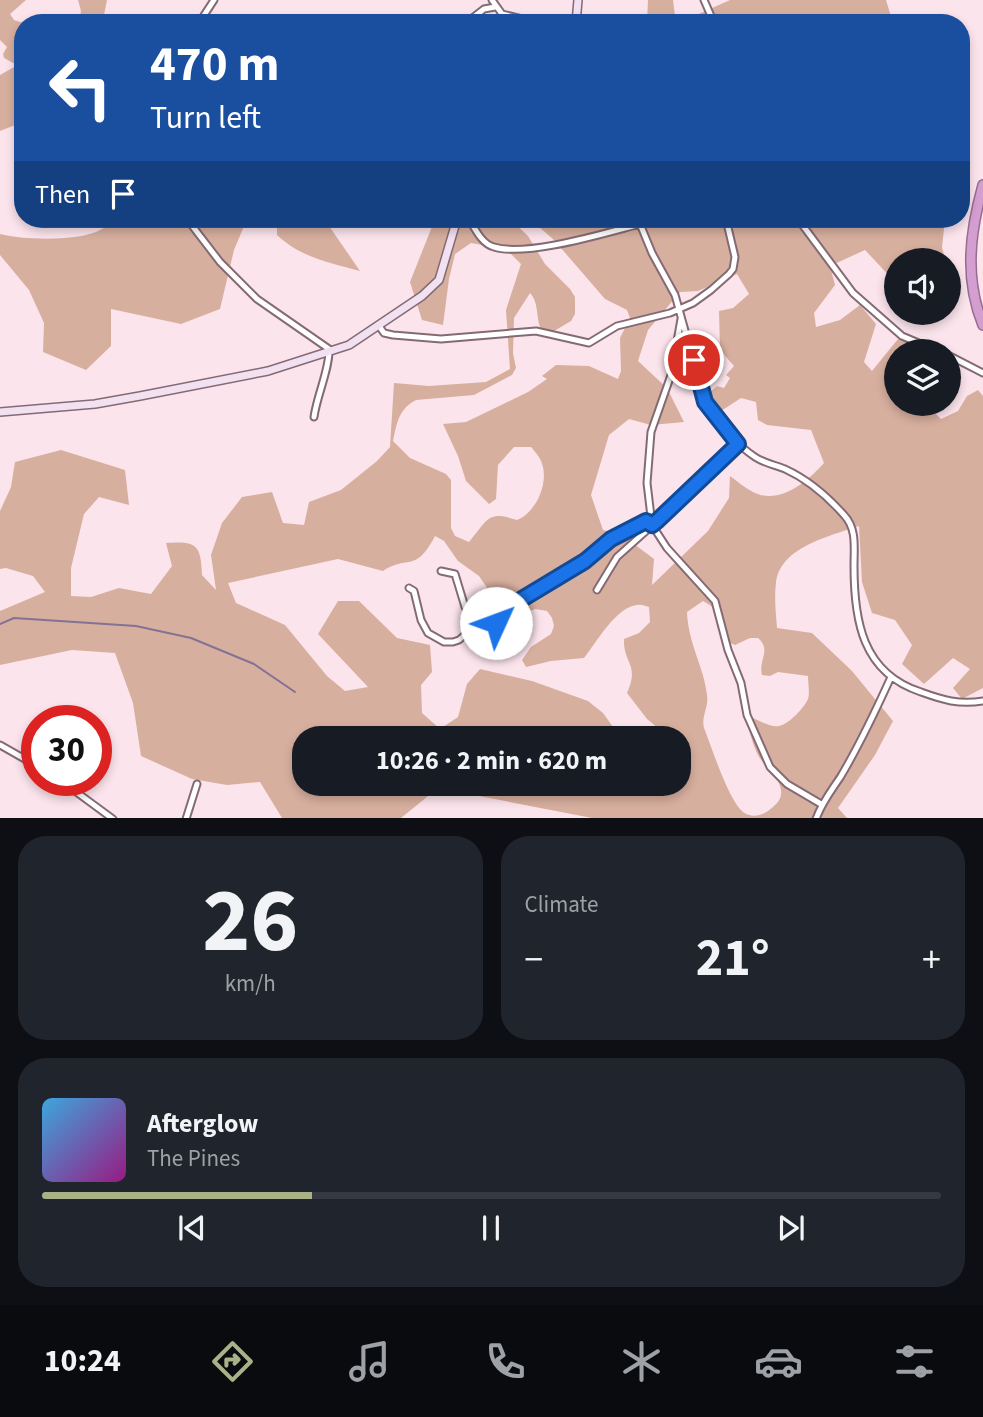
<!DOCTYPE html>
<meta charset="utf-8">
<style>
body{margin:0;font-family:"Source Sans 3",sans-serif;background:#20242c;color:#f1f3f6;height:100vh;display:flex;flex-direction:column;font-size:26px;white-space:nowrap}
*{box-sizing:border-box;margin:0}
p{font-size:23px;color:#9ea1a6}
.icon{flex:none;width:38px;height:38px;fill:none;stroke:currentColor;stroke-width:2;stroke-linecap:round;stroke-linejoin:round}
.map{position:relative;height:818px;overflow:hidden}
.side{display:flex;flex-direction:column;gap:18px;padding:18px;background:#0d0f14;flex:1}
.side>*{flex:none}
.guide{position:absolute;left:14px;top:14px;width:956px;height:214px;border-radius:28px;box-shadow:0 4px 10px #0003;background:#1a4fa0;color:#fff;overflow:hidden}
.controls{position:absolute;left:884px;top:248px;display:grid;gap:14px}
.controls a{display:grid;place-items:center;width:77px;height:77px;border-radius:50%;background:#171b24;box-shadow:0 4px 10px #0003;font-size:35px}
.speed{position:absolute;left:21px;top:705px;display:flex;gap:14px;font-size:35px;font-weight:700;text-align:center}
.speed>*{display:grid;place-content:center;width:91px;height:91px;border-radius:50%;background:#171b24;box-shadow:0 4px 10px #0003;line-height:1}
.speed .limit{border:10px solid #d22;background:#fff;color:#111}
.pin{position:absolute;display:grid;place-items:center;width:60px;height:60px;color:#fff;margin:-30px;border:4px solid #fff;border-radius:50%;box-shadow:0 2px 7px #0007}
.me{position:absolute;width:77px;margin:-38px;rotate:47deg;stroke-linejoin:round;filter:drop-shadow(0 0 5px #0008)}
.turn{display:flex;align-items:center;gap:24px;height:147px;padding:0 21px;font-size:32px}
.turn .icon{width:91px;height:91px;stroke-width:2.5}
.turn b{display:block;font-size:49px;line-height:60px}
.then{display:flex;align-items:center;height:66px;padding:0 21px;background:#0003;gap:14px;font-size:26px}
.big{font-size:52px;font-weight:700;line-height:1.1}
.side .card{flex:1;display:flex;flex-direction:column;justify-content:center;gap:10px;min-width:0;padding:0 24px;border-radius:28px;background:#20242c}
.side .dial{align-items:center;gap:0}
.dial b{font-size:91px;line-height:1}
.song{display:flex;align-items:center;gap:21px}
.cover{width:84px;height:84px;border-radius:10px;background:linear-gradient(135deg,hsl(200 70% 55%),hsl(310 70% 35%))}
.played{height:7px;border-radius:4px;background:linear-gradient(90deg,#a9b187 30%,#363941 30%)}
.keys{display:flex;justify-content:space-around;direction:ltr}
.heat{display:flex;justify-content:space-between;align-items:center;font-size:38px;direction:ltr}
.side .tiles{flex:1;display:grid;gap:18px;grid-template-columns:1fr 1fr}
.card:last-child{grid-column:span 2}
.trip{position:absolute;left:292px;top:726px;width:399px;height:70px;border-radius:28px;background:#171b24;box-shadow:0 4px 10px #0003;font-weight:700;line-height:70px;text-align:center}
.menu{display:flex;height:112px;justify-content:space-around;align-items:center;background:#090b0e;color:#9ea1a6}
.menu .icon{width:49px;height:49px}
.menu .on{color:#a9b187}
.menu b{font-size:32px;color:#f1f3f6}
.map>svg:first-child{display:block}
</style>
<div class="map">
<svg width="983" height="819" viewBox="0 0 983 819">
<rect width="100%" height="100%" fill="#fce4ec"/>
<path fill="#d7af9f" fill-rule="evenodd" d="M0 0H26L10 14 14 20 23 23V122L0 131V75L14 67 15 64 4 58 3 54 7 47 0 40Z
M78 0H107L104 15 106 23H79L81 11Z
M648 0H673L675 16 683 18 692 17 730 0H886L893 23H647Z
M122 219 154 221 158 219H247L234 250 220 309 181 324 111 309V346L86 370 43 352 44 323 29 290 0 255V234C24 240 73 241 96 232 105 228 113 223 122 219Z
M277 219H331L327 223 360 271C330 263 300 257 277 235Z
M435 219H510L528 236 545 264 570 289 575 297V314L571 321 549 334 542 331C535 319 540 304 530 293L514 318 513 353 516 368 512 375 474 395 416 400C399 409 397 422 393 441L410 458 446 474 451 480V528L455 536 469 542C488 520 487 510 517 520 537 512 550 481 541 461 539 456 535 452 531 447H514L498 465 496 499 489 504 466 481 458 456 443 424 466 422 528 392 547 379 542 376 556 365 589 366 618 379 621 371 620 338 630 318 627 310 605 299 554 240 530 219H945L942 248 946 261H896V283L865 250 830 266 835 285 814 313 816 327 840 320 860 305 876 324 864 362 872 371 898 339 936 352H896V404H929V407L941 419 958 411 967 396 978 390 983 396V688L962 699 953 688 970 669 953 658 924 684 902 664 912 645 895 620 872 613 862 582 859 526C830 536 780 547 776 583 774 598 776 614 777 628L812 633 852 671 893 721 875 755 838 808 847 818H592L438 788 401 818H282L260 782 227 785 192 779 141 756 133 703 115 653 72 650 0 665V611L45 592 33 576 6 568 0 569V511L11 487 15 462 61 450 125 470 129 505 99 497 84 514 71 568V596L91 597 119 588 151 594 172 566 166 543C196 541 201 544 202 575L216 590 211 555 222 523 242 497 272 492 283 523 304 525 309 502 341 490 377 461 390 447 394 383 429 386 486 382 510 369 506 310 521 264 506 249 471 243 455 254 449 279 443 325 422 320 410 282ZM737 274 749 294 733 308 719 311 720 350 734 366 726 375 730 378 724 388 717 386 709 393 721 411 741 398 756 402 758 420 767 425 811 430 824 463C808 481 779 506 753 492 745 488 737 481 730 476L729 498 708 531 652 585 654 559 622 535 603 530 591 495 609 435 629 419 651 425 684 422 667 388 638 361 648 330 680 292 698 291ZM435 536 444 541 458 561 479 576 506 615 513 618 535 609 547 611 552 618 554 626 551 634 531 647 522 660 526 667 551 661 584 658C596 643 616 607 637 605 641 604 645 606 649 607L650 622 639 633 624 639C623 664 640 664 627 693L647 719 670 738H679V746L685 753 684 761 679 768V784H304V738H621L603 713 588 701 532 681 480 669 467 684 458 717 440 729 422 713 421 685 432 672 430 645 397 638 359 601H338L318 634 368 687 345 691 327 676 285 625 236 603 228 583 338 559 383 571C409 554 415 574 435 536ZM703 601 713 607 728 642 735 645 750 638H758C772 650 758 660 762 675L770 676 778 672 808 676C808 683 810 693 808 699 804 708 789 724 779 726 770 728 756 719 747 715 749 730 752 744 759 757 766 767 783 781 781 794 781 801 773 807 768 811 761 816 751 818 743 812 728 799 712 748 704 728 701 717 709 707 707 695 704 667 688 643 687 612Z"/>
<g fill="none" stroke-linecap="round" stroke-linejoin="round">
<path stroke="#837295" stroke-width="2" d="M0 624 14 618 136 626 191 638 254 664 295 692"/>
<defs>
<path id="street" d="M492 0 502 14 539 23
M704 0 714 23
M199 23 214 0
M466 23 484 9 495 7
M187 219 220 262 257 299 329 349C330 368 317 395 314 417
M469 219C475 229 482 244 494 247 527 257 605 233 640 224
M638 219 652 253 675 295 705 402C718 423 734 443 755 457 764 463 775 465 785 469 807 479 828 497 844 515 857 529 854 547 854 566 854 620 862 673 921 692 943 700 959 705 983 701
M798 219 853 293 902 336 940 352
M681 319 671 375 651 432 647 483 652 525 667 548 715 601 728 650 741 683 747 715 770 767 787 784 821 804
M379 326 384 333 393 335 441 339 536 331 589 343 617 326 670 313 693 303 711 290 729 274 733 269 735 257 726 219
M948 355 983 373
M441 571 455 574 465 607 476 622H482
M409 588 414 591 421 620 428 633 444 642H453L459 640 476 625 507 612 521 599 585 561 611 539 646 521 652 525
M597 590 617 557 674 506 738 444
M496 618V651
M0 745 37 766
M60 780 113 819
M186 819 197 784
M816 819C822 802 832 790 841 776 860 744 876 710 891 677"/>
<path id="secondary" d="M576 23 578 0
M0 412 95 404 140 396 268 371 349 345 422 296 439 280 457 219"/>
<path id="highway" d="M983 185C970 232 964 278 983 325"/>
</defs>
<use href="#street" stroke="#846a74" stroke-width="9"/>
<use href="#secondary" stroke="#846a74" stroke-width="10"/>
<use href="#highway" stroke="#946d8f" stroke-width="12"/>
<use href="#street" stroke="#fff" stroke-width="5"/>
<use href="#secondary" stroke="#f2e2f1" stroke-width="7"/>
<use href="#highway" stroke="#d49ed0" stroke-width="9"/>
</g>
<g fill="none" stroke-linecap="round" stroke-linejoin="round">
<defs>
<path id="route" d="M496 623V618L507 612 522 599 585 561 611 539 646 521 652 525 657 521 738 444 705 402 694 360"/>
</defs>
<use href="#route" stroke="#114b97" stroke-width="18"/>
<use href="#route" stroke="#1a73e8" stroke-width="12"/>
</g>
</svg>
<div class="controls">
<a><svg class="icon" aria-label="sound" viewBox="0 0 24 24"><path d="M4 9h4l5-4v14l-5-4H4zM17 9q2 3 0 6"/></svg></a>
<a><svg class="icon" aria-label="layers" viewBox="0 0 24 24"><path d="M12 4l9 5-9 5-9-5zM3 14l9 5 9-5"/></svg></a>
</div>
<div class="speed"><div class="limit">30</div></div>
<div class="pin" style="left:694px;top:360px;background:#d93025"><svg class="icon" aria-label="arrive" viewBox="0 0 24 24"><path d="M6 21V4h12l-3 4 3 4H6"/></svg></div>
<svg class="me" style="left:496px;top:623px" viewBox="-20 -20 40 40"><circle r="19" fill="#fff"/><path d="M0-13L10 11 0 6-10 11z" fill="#1a73e8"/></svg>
<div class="trip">10:26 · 2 min · 620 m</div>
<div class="guide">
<div class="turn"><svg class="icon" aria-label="left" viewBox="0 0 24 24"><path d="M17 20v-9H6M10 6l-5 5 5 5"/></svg><div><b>470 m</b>Turn left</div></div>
<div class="then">Then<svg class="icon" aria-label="arrive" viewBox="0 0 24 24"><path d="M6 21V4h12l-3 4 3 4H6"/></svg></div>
</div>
</div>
<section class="side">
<div class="tiles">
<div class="card dial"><b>26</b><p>km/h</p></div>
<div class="card"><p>Climate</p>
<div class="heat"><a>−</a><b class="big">21°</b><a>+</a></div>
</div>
<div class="card">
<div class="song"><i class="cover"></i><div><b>Afterglow</b><p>The Pines</p></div></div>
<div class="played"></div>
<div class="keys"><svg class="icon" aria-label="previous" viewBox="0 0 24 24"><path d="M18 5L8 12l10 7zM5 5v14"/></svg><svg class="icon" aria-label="pause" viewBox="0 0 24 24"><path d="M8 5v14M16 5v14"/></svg><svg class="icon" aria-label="next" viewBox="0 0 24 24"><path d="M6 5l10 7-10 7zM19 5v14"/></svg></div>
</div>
</div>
</section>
<nav class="menu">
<b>10:24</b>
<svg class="icon on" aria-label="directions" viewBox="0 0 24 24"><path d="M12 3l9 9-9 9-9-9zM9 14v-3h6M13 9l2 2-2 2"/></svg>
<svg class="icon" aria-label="music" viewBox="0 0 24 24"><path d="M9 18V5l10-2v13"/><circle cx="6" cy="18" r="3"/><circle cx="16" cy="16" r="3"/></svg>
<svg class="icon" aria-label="phone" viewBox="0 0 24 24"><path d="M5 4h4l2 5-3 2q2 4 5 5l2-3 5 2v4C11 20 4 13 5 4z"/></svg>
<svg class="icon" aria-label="climate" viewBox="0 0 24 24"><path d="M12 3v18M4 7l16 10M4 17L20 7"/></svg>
<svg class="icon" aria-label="car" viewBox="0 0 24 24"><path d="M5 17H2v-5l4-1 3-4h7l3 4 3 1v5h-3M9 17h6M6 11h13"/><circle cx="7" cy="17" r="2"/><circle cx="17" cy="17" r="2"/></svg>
<svg class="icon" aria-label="filters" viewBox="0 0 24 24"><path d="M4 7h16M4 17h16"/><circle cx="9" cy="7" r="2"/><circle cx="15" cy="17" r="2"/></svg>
</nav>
